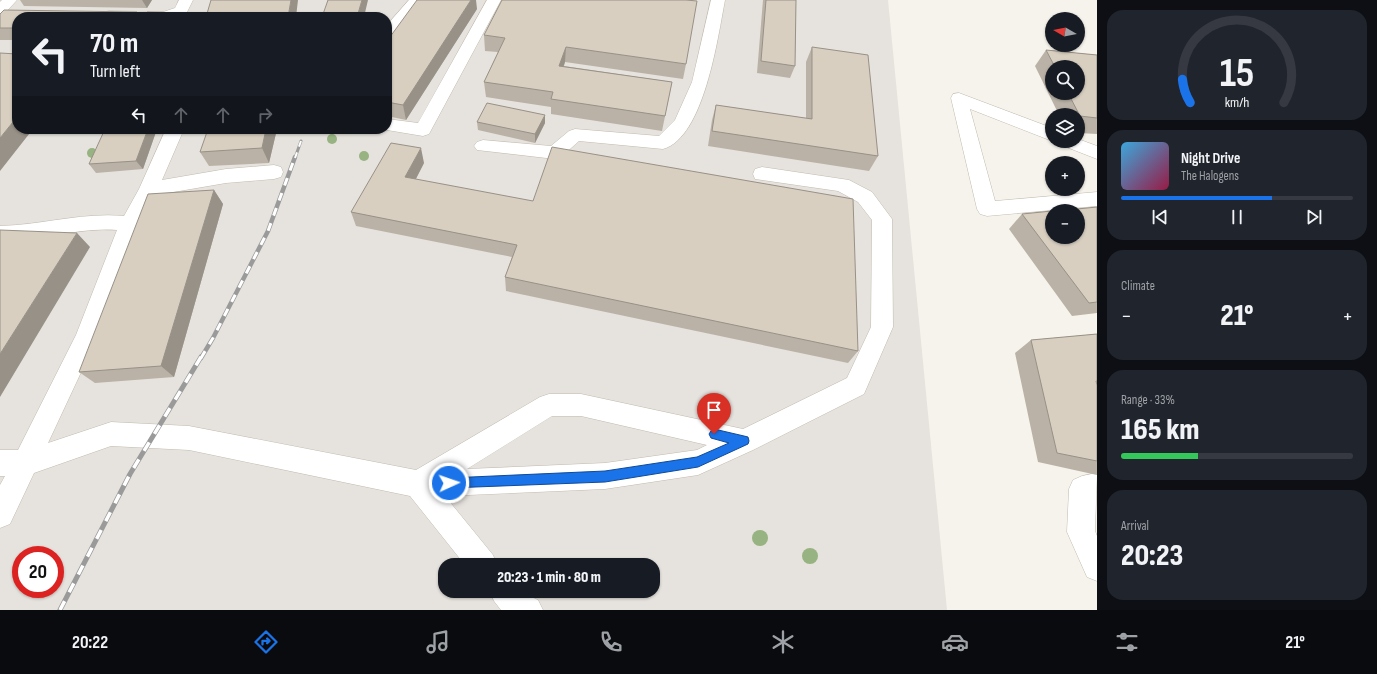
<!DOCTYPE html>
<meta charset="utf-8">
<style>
body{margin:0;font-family:"Sofia Sans Condensed",sans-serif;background:#20242c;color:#f1f3f6;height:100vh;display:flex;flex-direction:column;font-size:15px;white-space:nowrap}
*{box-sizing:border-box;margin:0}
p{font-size:13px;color:#9ea1a6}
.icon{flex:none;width:22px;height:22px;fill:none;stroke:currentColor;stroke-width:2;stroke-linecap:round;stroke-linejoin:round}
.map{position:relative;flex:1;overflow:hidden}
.side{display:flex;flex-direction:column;gap:10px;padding:10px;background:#0d0f14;width:280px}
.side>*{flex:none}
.banner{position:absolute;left:12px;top:12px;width:380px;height:122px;border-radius:16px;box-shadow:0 1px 3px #0004;background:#171b24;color:#f1f3f6;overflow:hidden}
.needle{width:26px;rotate:279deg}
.controls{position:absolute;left:1045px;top:12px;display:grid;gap:8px}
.controls a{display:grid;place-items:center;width:40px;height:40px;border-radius:50%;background:#171b24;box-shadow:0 1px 3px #0004;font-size:20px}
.speed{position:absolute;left:12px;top:546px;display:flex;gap:8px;font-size:20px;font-weight:700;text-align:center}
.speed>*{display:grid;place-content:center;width:52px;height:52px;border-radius:50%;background:#171b24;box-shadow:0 1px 3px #0004;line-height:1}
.speed .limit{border:6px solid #d22;background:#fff;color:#111}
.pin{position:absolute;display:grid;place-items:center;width:34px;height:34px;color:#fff;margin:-41px -17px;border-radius:50% 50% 50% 0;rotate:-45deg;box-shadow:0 0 4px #0007}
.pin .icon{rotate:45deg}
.me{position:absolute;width:44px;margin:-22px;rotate:87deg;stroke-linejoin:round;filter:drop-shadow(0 0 3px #0008)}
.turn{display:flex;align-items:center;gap:14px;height:84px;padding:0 12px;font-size:18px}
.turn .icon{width:52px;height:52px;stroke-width:2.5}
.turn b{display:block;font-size:28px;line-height:34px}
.lanes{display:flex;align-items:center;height:38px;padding:0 12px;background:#0003;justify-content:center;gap:20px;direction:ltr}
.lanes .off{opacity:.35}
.big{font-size:30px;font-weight:800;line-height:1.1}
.side .card{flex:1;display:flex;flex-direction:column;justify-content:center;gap:6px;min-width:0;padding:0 14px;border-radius:16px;background:#20242c}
.side .dial{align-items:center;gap:0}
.dial svg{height:104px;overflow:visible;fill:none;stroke:#363941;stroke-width:7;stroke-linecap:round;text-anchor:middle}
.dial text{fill:#f1f3f6;stroke:none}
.song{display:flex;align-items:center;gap:12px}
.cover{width:48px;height:48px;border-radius:6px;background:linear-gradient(135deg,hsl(200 70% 55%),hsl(340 70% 35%))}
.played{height:4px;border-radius:2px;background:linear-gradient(90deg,#1a73e8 65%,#363941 65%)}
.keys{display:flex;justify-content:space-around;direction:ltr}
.heat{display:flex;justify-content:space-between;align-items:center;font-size:22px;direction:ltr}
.charge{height:6px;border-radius:3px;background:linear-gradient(90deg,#34c759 33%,#363941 0)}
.trip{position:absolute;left:438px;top:558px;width:222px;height:40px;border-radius:16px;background:#171b24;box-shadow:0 1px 3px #0004;font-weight:800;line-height:40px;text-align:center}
.dock{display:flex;height:64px;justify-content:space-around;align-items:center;background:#090b0e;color:#9ea1a6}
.dock .icon{width:28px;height:28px}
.dock .active{color:#1a73e8}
.dock b{font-size:18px;color:#f1f3f6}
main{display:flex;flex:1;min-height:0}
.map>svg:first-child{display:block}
</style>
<main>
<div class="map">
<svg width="1097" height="610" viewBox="0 0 1097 610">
<rect width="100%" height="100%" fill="#f6f3ec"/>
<path fill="#e6e2dd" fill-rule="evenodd" d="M0 0H888L947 610H0ZM17 17H387V129H17ZM21 555H55V589H21ZM445 565H653V591H445Z"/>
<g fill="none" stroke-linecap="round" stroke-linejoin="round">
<defs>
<path id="minor" d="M2 0H17L5 13 0 14V2Z
M179 0H193L186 14 178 17H103L102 15 104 12 109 11 163 12 175 8Z
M409 0H424L392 38 387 40V25Z
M487 0H501L429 134 423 136 381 129H387V119L418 123Z
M711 0H725C718 37 704 138 663 149L579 141 561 157 555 159 477 150 474 146 477 142 483 140 551 146 569 131 575 129 659 136 675 120 692 82Z
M959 93 1052 128V141L970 109 995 201 1097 192V206L987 216 980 214 977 209 951 98 953 94Z
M166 129H184L162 180 226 169 274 165 281 167 283 172 281 177 274 179 226 183 156 195 140 224 98 336 48 443 111 422 189 426 416 470 540 397 549 394H581L743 429 847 378 871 327 872 220 858 202 838 191 755 179 753 174 755 169 762 167 849 180 872 192 892 219 893 327 864 394 753 450 698 475 605 489 445 496 493 555 497 565H465L410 496 189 450 111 446 34 473 10 524 0 528V485L5 476H0V450H18L76 335 117 230C79 227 39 241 0 242V226C42 225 83 212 124 216L139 189ZM552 416H581L707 445 697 450 605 463 467 469Z
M1078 139 1097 146V159L1061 145 1058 141H1078Z
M1097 473 1095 531 1097 536V581L1087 577 1067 532 1069 489 1073 480 1082 476Z
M490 591H522L525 594 538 600 543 610H501L494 601Z"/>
</defs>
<use href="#minor" stroke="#c2bbae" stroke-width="1"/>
<use href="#minor" fill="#fff" fill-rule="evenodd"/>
<defs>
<path id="rail-far2" d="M295 158 301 141"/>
<path id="rail-far1" d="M201 358 213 338 268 231 295 157"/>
<path id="rail" d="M60 610 130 474 201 357"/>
</defs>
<use href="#rail-far2" stroke="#9a9a9a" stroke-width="3"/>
<use href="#rail-far1" stroke="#9a9a9a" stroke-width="4.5"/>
<use href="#rail" stroke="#9a9a9a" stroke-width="5"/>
<use href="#rail-far2" stroke="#fff" stroke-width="2" stroke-dasharray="6" stroke-linecap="butt"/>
<use href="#rail-far1" stroke="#fff" stroke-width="3" stroke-dasharray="8" stroke-linecap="butt"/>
<use href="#rail" stroke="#fff" stroke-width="3.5" stroke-dasharray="10" stroke-linecap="butt"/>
</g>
<g fill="#97b381">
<circle cx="332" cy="139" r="5"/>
<circle cx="92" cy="153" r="5"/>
<circle cx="364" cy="156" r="5"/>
<circle cx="760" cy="538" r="8"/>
<circle cx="810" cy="556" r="8"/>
</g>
<path fill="#bab2a6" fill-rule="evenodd" d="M20 0H152L147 8 24 6Z
M763 0H796L795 66 790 78 757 73Z
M477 9 406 120 387 116V41Z
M137 12 139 17 186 13 188 17H17V40H0V14Z
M484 35 686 64 683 79 565 62 564 66 672 82 662 131 551 114V107L486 97 484 82 498 52 485 51Z
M812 47 878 156 869 171 708 146 712 120 716 105 806 118V62Z
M1046 50 1097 55V134L1078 133V115H1059L1035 66ZM1052 67H1078V93H1052Z
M545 115V123L535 143 478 130 477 122Z
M157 129 143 169 96 173 89 164Z
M277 129 269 163 209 166 200 152Z
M424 163 416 179 858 351 848 363 506 291 505 277 512 257 356 226 351 212Z
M214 190 223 204 174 377 95 383 79 372Z
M1097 207V313L1072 316 1009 229 1022 214Z
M1097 334V475L1038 462 1015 353 1031 340Z"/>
<path fill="#979187" d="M142 0H152L147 8Z
M291 0H298L296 17H288Z
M362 0H368L364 17H357Z
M471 0H476L477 9 406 120 403 105Z
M137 12 139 17H133Z
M186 13 188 17H183Z
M566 47 565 62 558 81 559 66Z
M545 115V123L535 143V134Z
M17 117V129H33L0 171V138Z
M148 129H157L143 169 136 161Z
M266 129H277L269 163 262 148Z
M421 148 424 163 409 192 405 177Z
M214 190 223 204 174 377 161 366Z
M77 233 90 247 0 397V354Z"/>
<path fill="#d8cfc1" stroke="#979187" d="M211 0H291L288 17H206Z
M328 0H362L357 17H322Z
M417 0H471L403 105 387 102V41Z
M502 0H686L697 1 686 64 566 47 559 66 672 82 665 116 551 99 553 92 484 82 505 38 484 35Z
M766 0H796L795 66 761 61Z
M4 10 137 12 133 17H144L147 12 186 13 183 17H17V28H0V14Z
M812 47 868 55 878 156 712 131 716 105 812 119Z
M1046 50 1097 55V118L1080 116 1068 93H1078V67H1055Z
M0 53 17 54V117L0 138Z
M487 103 545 115 535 134 477 122Z
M105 129H148L136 161 89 164Z
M208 129H266L262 148 200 152Z
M391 143 421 148 405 177 533 201 552 147 853 199 858 351 505 277 517 245 351 212Z
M214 190 161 366 79 372 148 194Z
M1097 207V302L1089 303 1022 214 1052 211V237H1078V211H1057Z
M0 230 77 233 0 354Z
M1097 334V381H1096L1097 385V461L1057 453 1031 340Z"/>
<path fill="#1a73e8" stroke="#114b97" d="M714 429 744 436 748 437 749 441 748 444 698 467 605 482 449 488 445 487 444 483 445 479 449 478 605 471 697 457 729 443 711 438 709 434 711 431Z"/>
</svg>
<div class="controls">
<a><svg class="needle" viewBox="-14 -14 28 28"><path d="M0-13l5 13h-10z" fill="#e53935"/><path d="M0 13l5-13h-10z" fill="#9ea1a6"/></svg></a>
<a><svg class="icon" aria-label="search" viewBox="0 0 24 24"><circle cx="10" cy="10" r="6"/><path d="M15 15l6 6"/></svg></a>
<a><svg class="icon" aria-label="layers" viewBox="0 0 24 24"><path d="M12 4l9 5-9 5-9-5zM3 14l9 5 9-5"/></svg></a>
<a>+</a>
<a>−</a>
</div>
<div class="speed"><div class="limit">20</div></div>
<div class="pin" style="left:714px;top:434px;background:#d93025"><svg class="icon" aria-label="arrive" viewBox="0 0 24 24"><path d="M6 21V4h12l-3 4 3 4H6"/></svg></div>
<svg class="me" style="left:449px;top:483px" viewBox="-20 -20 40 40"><circle r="17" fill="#1a73e8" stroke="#fff" stroke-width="3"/><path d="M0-11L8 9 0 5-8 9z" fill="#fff"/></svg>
<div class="trip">20:23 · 1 min · 80 m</div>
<div class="banner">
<div class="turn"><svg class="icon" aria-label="left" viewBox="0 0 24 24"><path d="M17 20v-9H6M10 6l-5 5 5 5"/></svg><div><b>70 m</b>Turn left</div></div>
<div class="lanes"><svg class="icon" aria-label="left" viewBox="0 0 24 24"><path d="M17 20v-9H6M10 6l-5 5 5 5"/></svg><svg class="icon off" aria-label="ahead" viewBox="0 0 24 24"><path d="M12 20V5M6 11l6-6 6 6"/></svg><svg class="icon off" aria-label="ahead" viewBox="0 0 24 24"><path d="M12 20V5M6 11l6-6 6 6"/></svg><svg class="icon off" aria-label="right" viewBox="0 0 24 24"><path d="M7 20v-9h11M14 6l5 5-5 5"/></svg></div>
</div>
</div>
<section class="side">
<div class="card dial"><svg viewBox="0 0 100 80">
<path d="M14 69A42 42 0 1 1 86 69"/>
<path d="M14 69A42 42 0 0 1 8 51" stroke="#1a73e8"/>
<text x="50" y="56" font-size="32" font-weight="700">15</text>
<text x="50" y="72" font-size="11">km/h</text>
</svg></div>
<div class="card">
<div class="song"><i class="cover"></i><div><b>Night Drive</b><p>The Halogens</p></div></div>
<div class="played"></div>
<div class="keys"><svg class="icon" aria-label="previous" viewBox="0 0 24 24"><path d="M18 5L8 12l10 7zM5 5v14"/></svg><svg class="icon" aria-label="pause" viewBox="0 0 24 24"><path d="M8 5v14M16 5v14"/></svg><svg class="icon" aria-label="next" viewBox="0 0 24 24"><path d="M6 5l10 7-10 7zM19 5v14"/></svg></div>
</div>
<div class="card"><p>Climate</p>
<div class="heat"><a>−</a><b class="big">21°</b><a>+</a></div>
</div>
<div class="card"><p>Range · 33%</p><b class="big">165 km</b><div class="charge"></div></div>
<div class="card"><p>Arrival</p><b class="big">20:23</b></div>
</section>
</main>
<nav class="dock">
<b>20:22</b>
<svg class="icon active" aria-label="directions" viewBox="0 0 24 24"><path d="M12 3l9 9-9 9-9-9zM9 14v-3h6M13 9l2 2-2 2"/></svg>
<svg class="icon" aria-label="music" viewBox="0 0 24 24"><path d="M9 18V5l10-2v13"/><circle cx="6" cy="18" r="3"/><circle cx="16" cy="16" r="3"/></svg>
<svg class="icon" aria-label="phone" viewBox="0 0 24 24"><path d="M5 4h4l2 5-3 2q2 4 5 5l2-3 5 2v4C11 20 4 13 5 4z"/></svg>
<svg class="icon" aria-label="climate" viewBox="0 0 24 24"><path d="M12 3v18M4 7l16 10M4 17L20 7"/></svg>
<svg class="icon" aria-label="car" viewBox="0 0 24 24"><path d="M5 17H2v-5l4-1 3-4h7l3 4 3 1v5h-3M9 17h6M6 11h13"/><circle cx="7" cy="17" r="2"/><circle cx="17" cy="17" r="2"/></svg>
<svg class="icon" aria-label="filters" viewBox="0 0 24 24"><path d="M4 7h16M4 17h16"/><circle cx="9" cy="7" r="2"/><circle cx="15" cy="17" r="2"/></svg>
<b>21°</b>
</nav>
